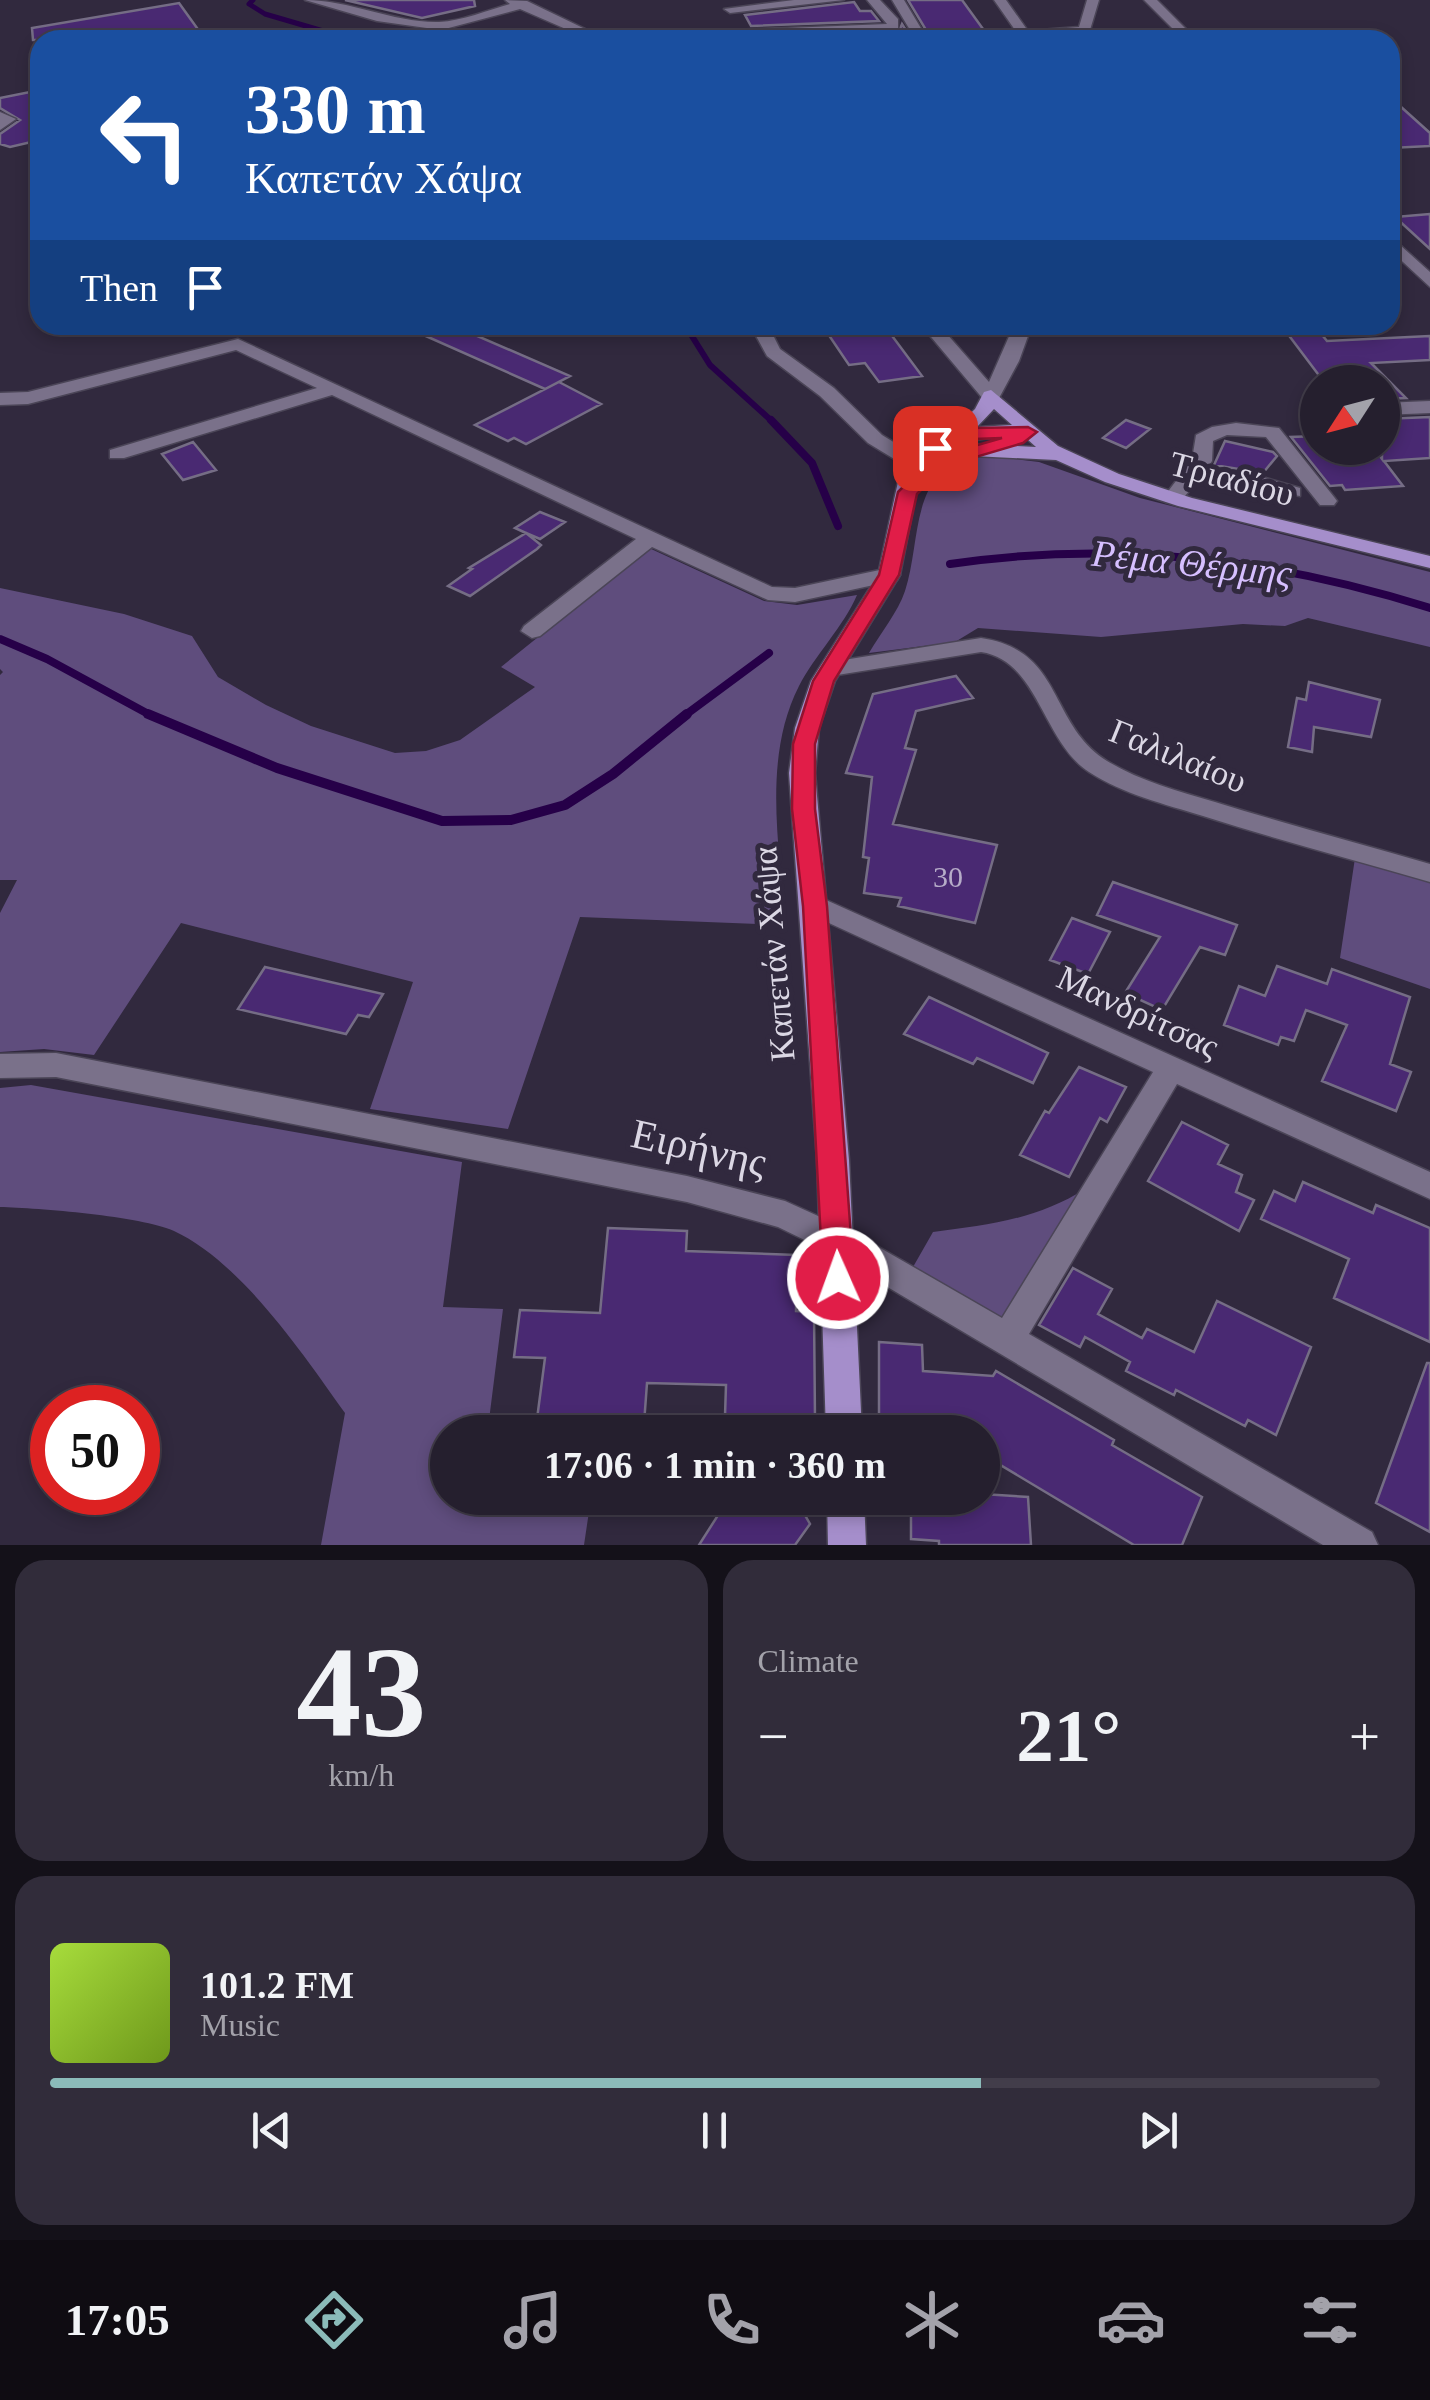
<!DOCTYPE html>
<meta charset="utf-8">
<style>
body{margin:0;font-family:Georgia,serif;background:#312c3a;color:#f1f3f6;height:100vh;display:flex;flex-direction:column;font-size:38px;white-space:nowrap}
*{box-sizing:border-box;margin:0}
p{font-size:32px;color:#a3a2aa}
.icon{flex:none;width:55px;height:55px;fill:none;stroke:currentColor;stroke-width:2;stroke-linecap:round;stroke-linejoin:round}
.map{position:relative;height:1545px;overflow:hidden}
.drawer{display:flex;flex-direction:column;gap:15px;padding:15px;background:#141119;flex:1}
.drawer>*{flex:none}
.top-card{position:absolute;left:30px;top:30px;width:1370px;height:305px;border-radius:30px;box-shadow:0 5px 15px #0003,0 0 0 2px #423d4a;background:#1a4fa0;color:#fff;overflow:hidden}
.needle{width:65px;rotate:234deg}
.buttons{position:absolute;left:1300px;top:365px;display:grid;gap:20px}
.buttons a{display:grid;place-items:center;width:100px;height:100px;border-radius:50%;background:#251f2e;box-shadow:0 5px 15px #0003,0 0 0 2px #423d4a;font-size:50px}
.speed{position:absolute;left:30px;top:1385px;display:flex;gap:20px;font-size:50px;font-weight:700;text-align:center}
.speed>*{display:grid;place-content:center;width:130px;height:130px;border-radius:50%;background:#251f2e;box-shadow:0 5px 15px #0003,0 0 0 2px #423d4a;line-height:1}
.speed .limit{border:15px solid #d22;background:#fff;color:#111}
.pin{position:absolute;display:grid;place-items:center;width:85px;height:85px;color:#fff;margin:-42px;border-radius:20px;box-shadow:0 5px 15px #0006}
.me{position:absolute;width:110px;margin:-55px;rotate:358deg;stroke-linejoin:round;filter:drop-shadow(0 0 8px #0008)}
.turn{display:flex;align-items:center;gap:35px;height:210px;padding:0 50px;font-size:45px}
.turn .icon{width:130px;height:130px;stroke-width:2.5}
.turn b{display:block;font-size:70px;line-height:85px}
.then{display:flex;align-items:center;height:95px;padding:0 50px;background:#0003;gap:20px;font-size:38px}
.big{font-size:75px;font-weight:800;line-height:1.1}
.drawer .card{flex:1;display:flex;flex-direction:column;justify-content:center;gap:15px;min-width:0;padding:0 35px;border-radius:30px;background:#312c3a}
.drawer .dial{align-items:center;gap:0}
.dial b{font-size:130px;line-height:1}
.song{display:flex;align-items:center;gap:30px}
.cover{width:120px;height:120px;border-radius:15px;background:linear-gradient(135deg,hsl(80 70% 55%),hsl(80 70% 35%))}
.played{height:10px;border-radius:5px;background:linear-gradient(90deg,#8bbbb9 70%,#423d4a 70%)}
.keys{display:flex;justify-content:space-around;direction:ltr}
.heat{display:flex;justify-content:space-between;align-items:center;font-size:55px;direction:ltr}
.drawer .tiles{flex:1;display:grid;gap:15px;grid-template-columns:1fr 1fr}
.card:last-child{grid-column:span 2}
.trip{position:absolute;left:430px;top:1415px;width:570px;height:100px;border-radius:50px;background:#251f2e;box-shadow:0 5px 15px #0003,0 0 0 2px #423d4a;font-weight:800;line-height:100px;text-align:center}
.menu{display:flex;height:160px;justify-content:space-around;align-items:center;background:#0f0c12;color:#a3a2aa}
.menu .icon{width:70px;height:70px}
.menu .on{color:#8bbbb9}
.menu b{font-size:45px;color:#f1f3f6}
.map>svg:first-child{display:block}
</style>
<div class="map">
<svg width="1430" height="1545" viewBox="0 0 1430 1545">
<rect width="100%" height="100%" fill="#31293e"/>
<path fill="#5f4d7d" d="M978 455 1039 462 1140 498 1430 572V647L1308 618 1285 626 1243 624 1101 637 978 628 955 642 869 653C880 634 898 612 905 591 922 540 908 468 978 455Z
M649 548 764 601 797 605 857 595C844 626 815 655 799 686 762 759 780 846 785 925L580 917 508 1129 370 1109 413 982 181 923 94 1055 44 1049 0 1052V913L17 880H0V675L3 672 0 669V588L124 614 192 636 218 677 266 705 311 726 395 753 426 751 460 740 535 687 501 667Z
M1355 858 1430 880V989L1340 958Z
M31 1085 462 1162 443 1307 503 1309 488 1428 601 1431 448 1432V1498H591L584 1545H321L345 1413C303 1354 241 1262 174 1231 141 1216 38 1208 0 1207V1088Z
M1085 1189 1004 1316 996 1319 913 1267 933 1232C988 1225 1038 1219 1085 1189Z"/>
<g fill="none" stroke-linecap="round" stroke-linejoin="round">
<path stroke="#260048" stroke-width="5" d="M253 0 249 4 265 14 354 40"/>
<path stroke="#260048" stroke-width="6" d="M685 325 710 365 774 423"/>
<path stroke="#260048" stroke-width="8" d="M771 420 812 463 838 526
M950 564C1115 540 1271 558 1430 608
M0 639 47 659 152 716
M684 716 769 653"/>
<path stroke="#260048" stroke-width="10" d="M148 714 277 768 442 821 511 820 565 805 613 774 687 714"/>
</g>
<path fill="#492972" stroke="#756d85" stroke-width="2.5" d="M345 0H474L475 6 422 18Z
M908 0H962L991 40H932Z
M854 2 860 11H871L879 21 751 26 745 15Z
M179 3 197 28 98 40H33L32 28Z
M902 24 912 40H768L898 34Z
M40 90V140L10 147 0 144V134L20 120 0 108V98Z
M1390 97 1430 133V146L1390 148Z
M1430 214V249L1395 217Z
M401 325H452L570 376 545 389Z
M822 325H884L922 376 879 382 865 363 849 365Z
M1281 325H1314L1327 341 1430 336V360L1371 363 1406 398 1382 399V382H1324Z
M559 382 601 404 526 444 514 438 508 441 475 425Z
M1430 417V458L1384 461 1403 486 1345 490 1342 485 1330 486 1291 437 1318 436V448H1374L1382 459V419Z
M1126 420 1150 429 1126 448 1103 438Z
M1225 441 1273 452 1277 456 1263 473 1214 465Z
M193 442 216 470 183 480 162 454Z
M540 512 565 522 540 539 526 533 541 545 537 549 470 596 448 586 472 569 469 568 526 533 515 528Z
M956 676 973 698 916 711 905 748 916 750 893 824 997 845 975 923 898 906 901 898 864 893 869 858 863 857 872 777 846 773 873 694Z
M1309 682 1380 700 1371 737 1314 727 1312 752 1288 747 1297 698 1306 700Z
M1113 882 1237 925 1225 955 1200 947 1162 1010 1125 993 1160 937 1097 915Z
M1072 918 1110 932 1088 974 1050 960Z
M1277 966 1327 984 1332 969 1410 997 1390 1064 1411 1072 1396 1111 1322 1081 1347 1025 1306 1010 1294 1041 1281 1037 1278 1045 1224 1025 1239 986 1265 996Z
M265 967 383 994 369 1017 358 1015 346 1034 238 1009Z
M929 997 1048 1053 1033 1083 977 1058 973 1064 904 1034Z
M1079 1067 1126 1087 1107 1122 1100 1118 1069 1177 1020 1155 1045 1111 1049 1113Z
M1182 1122 1228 1145 1218 1164 1242 1175 1236 1192 1254 1200 1239 1231 1148 1181Z
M1303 1182 1373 1213 1376 1205 1430 1228V1342L1334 1298 1349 1259 1261 1219 1274 1191 1295 1201Z
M608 1228 687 1231 686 1251 796 1255V1311L814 1312 815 1420 725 1416 726 1385 647 1383 644 1424 537 1419 545 1358 514 1357 520 1310 600 1313Z
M1073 1268 1112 1289 1098 1314 1142 1338 1147 1329 1194 1352 1217 1301 1311 1347 1276 1435 1248 1420 1245 1426 1176 1390 1174 1395 1126 1371 1130 1362 1085 1337 1080 1347 1039 1325Z
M879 1342 922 1345 923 1371 993 1376 996 1371 1114 1440 1112 1445 1202 1497 1182 1545H1134L982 1454V1432H879Z
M1427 1363H1430V1532L1376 1503Z
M982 1494 1028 1497 1031 1545H939V1541L911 1539V1498H982Z
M729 1498H795L810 1524 795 1545H699Z"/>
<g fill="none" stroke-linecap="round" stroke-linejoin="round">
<defs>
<path id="minor" d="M305 0C350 0 394 23 439 22 462 21 488 10 510 4L505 0 527 1 608 40H591L520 9 441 30 377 21Z
M794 0H844L730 13 724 9Z
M867 0H880L898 19V30L710 39 704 35 710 31 887 24Z
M892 0H904L928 40H916Z
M994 0H1006L1028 31 1079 27 1087 0H1099L1087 40H1075L1076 34 1022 40Z
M1144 0H1157L1197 40H1184Z
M0 112 16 119 0 130Z
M1390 236 1430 272V287L1390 250Z
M750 325H768L780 349 834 388 882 435 923 460V468H909L868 443 820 396 767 356Z
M921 325H939L989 382 1014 325H1032L1019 361 998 400H984Z
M238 339 772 587 795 588 889 568 900 575 897 580 795 602 768 600 652 547 540 636 532 638 521 631 524 626 636 539 332 395 124 458H110V450L317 388 236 350 28 404 0 405V393L28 392Z
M1430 401V413L1382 415V403Z
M1236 423 1279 428 1334 497 1337 501 1334 505H1320L1266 437 1227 435 1213 441 1212 461 1207 468 1245 472 1300 488V496L1199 479 1180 502H1166L1163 498 1192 460 1196 435 1212 427Z
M981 638C1064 650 1048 724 1107 761 1140 781 1178 791 1215 802 1286 824 1358 843 1430 864V882C1354 860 1278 840 1203 816 1164 804 1123 794 1089 772 1043 743 1038 660 981 652L831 676 819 669 831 662Z
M815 895 1430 1172V1199L1177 1084 1029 1334 1372 1532 1378 1545H1323L825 1250 778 1227 687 1202 56 1077 0 1078V1054L56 1053 687 1176 785 1201 849 1230 1002 1318 1153 1072 805 912 801 905 805 898Z"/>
<path id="major" d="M991 390 1058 446 1119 474 1192 498 1430 556V568L1178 506 1105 482 1056 460 972 456 962 450 972 444 1036 447 1026 438C984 435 944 440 919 477L900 575 835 681 819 728 815 773 849 1160 862 1432H826L817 1160 789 773 795 728 811 681 878 575 899 477 924 447 947 435 975 409 984 392ZM994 409 1012 425 977 427Z
M827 1498H864L866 1545H828Z"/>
</defs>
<use href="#minor" stroke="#4b4557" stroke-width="3"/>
<use href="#major" stroke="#4b4557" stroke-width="3"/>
<use href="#minor" fill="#7a718a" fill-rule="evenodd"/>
<use href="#major" fill="#a58ecb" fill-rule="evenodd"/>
</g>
<path fill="#e11d48" stroke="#92132f" stroke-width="2.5" d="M1028 427 1037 432 1023 443 945 466 917 494 899 575 834 681 815 744V809L827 906 854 1278 849 1288 838 1292 828 1288 823 1278 803 906 792 809 793 744 813 681 879 575 898 492 932 458 1002 438 974 439 935 453 928 452V444L972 428Z"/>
<g text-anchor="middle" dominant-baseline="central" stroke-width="10" stroke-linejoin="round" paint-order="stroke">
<g font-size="30" fill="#b6acc8">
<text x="948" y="876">30</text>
</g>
<g font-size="35" fill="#dbd7e4" stroke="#31293e">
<text transform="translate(1232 479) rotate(15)">Τριαδίου</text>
<text transform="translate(1178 756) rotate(22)">Γαλιλαίου</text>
<text transform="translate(774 954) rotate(-95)">Καπετάν Χάψα</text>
<text transform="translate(1138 1012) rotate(25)">Μανδρίτσας</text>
</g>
<g font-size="38" font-style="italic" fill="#d6bfff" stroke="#31293e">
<text transform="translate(1192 563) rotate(6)">Ρέμα Θέρμης</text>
</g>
<g font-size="42" fill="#dbd7e4" stroke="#31293e">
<text transform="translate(699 1148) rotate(13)">Ειρήνης</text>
</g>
</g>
</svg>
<div class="buttons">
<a><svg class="needle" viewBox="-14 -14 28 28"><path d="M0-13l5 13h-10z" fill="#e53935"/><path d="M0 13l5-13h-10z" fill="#a3a2aa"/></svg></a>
</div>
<div class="speed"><div class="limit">50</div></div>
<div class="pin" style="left:935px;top:448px;background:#d93025"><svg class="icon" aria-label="arrive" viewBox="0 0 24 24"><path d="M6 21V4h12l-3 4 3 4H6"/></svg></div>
<svg class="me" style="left:838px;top:1278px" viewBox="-20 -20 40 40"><circle r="17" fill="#e11d48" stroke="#fff" stroke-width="3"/><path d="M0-11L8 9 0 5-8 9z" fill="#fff"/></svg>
<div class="trip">17:06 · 1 min · 360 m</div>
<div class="top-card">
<div class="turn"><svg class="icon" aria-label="left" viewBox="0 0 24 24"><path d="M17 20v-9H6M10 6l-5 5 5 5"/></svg><div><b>330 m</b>Καπετάν Χάψα</div></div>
<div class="then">Then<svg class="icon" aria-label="arrive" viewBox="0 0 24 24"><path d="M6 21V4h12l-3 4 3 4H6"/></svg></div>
</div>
</div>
<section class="drawer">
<div class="tiles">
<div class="card dial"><b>43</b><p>km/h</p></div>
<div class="card"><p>Climate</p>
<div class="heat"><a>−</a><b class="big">21°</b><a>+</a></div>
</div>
<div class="card">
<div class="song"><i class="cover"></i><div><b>101.2 FM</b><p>Music</p></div></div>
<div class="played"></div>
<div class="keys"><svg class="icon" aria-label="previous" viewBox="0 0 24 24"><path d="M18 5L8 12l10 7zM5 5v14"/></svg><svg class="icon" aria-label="pause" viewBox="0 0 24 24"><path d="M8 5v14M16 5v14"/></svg><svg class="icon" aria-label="next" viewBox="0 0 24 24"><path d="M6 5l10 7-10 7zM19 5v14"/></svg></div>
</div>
</div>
</section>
<nav class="menu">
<b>17:05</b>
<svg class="icon on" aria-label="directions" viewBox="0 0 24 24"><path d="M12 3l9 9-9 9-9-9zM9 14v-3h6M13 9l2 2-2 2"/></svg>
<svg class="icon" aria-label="music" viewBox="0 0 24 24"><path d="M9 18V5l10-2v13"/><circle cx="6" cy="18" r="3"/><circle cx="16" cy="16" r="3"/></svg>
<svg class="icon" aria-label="phone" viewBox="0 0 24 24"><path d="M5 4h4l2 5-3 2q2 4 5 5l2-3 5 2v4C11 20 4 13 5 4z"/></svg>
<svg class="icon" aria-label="climate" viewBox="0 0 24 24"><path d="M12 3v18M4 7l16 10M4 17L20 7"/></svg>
<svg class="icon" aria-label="car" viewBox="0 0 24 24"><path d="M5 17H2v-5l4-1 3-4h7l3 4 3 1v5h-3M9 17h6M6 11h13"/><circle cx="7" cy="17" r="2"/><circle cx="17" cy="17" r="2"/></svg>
<svg class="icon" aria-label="filters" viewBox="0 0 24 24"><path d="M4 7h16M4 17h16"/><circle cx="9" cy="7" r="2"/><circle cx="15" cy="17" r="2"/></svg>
</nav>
